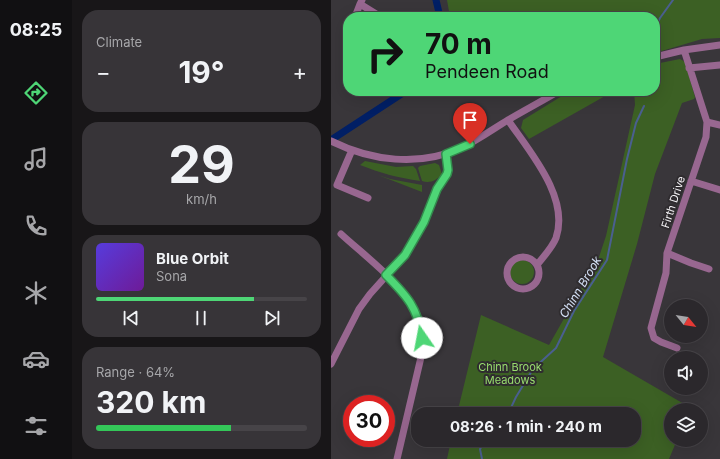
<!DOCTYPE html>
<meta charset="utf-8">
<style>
body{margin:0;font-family:Inter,sans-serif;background:#373438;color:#f1f3f6;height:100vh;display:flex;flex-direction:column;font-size:15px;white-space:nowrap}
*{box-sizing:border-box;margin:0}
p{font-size:13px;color:#a6a6a9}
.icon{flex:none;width:22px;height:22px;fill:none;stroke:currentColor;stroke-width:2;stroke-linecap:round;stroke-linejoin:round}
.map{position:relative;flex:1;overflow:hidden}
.side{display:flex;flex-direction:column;gap:10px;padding:10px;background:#181618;width:259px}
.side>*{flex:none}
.top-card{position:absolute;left:12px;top:12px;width:317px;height:84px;border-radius:16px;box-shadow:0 4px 16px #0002,0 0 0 1px #474448;background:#4ed676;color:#111;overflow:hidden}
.needle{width:26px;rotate:120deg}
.controls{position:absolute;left:333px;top:299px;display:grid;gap:8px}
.controls a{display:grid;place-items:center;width:44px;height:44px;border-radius:50%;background:#2b282c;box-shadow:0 4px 16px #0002,0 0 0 1px #474448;font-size:20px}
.speed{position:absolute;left:12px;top:395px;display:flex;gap:8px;font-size:20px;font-weight:700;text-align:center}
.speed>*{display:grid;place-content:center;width:52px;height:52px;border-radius:50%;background:#2b282c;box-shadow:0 4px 16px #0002,0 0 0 1px #474448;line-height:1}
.speed .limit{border:6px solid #d22;background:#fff;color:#111}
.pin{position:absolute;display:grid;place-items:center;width:34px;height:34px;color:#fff;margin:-41px -17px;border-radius:50% 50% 50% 0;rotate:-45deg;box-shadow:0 0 4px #0007}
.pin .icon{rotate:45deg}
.me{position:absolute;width:44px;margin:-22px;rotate:348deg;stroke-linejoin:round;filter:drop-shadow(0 0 3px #0008)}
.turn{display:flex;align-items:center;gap:14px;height:84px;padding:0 16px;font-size:18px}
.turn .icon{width:52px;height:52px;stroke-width:2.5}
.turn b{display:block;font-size:28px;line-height:34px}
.big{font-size:30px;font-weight:700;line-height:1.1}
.side .widget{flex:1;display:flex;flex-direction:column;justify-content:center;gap:6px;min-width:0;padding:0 14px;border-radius:16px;background:#373438}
.side .dial{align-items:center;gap:0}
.dial b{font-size:52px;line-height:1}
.song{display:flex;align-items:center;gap:12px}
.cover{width:48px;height:48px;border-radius:6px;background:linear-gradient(135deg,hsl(250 70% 55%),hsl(280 70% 35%))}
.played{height:4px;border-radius:2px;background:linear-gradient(90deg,#4ed676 75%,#474448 75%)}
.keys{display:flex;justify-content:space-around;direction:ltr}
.heat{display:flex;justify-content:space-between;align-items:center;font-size:22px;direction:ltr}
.charge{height:6px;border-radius:3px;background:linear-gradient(90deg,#34c759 64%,#474448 0)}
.trip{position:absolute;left:80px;top:407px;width:230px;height:40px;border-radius:16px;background:#2b282c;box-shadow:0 4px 16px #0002,0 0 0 1px #474448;font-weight:700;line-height:40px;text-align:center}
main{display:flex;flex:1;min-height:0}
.dock{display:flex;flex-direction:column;width:72px;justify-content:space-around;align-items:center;background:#111012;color:#a6a6a9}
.dock .icon{width:28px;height:28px}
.dock .selected{color:#4ed676}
.dock b{font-size:18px;color:#f1f3f6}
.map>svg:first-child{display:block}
</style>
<main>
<nav class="dock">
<b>08:25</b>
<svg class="icon selected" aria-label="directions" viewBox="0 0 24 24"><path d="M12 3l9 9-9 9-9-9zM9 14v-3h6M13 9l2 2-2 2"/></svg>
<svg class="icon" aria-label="music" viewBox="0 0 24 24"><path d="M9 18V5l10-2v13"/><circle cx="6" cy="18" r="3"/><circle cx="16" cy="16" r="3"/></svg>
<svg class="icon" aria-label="phone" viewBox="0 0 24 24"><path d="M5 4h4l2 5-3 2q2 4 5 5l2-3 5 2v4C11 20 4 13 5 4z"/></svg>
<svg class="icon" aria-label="climate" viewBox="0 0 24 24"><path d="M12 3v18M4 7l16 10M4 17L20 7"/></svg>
<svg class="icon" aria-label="car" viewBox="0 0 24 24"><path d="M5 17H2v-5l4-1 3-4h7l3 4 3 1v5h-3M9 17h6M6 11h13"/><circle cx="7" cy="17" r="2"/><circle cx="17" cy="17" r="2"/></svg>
<svg class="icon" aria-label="filters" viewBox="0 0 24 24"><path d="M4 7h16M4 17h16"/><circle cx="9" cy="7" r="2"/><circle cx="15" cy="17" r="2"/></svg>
</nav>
<section class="side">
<div class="widget"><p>Climate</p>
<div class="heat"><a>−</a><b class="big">19°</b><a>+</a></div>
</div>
<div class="widget dial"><b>29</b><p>km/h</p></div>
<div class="widget">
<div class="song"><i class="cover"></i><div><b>Blue Orbit</b><p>Sona</p></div></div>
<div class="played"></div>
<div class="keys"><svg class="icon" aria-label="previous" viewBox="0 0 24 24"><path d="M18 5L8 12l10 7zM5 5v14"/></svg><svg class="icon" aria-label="pause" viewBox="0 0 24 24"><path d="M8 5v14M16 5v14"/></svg><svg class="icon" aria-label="next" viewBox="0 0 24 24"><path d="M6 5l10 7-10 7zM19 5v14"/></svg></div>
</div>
<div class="widget"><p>Range · 64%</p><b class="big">320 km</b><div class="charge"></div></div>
</section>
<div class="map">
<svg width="389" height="459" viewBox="0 0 389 459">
<rect width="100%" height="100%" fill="#39363a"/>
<path fill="#3c6024" d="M116 0H389V38L371 39 324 53V17H119Z
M349 59 354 62 364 97 363 99 351 103 324 174 306 244 272 357 360 408 359 410H340V440H346L338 459H116L120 440H303V414H126L150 315 218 345 268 257 275 236 304 105 303 91H324V64Z
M239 91H283L198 139 190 128 192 120Z
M34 161 65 167 82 166 85 169 89 181C68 178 49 173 29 165Z
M104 163 108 165 111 174C106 180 99 184 91 181L87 168 89 166Z
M47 175 59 179 91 185V192Z
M179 272a12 12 0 1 1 24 0a12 12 0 1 1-24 0Z"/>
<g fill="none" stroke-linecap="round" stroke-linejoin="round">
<path stroke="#4a5f90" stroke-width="2" d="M324 28 329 18 342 0
M177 414 185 397 202 369 225 348 243 311 276 260 296 159 305 123 313 106
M151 459 149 449 156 440"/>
<path stroke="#011f65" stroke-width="7" d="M105 0 109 17
M0 140 75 91"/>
<path stroke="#986790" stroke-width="7" d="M31 0 29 4 50 17
M24 17 29 4
M324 57 353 50 389 45
M358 68 389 65
M177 120C198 151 239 197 225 238 221 248 212 257 206 265
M376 122 389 125
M0 141C40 161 88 167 130 148 147 140 162 129 177 120 194 110 211 101 228 91
M21 150 6 185 37 198
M360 181 389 190
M10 234C35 257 74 285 87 317 91 329 91 341 91 353L66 459
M336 253 360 263 378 269
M176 273a16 16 0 1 1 32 0a16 16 0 1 1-32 0Z
M346 348 330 342 323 338 320 328 335 273 336 253 375 137 376 122 353 50
M0 364 28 309 39 294 74 255 83 240 93 222 106 189 116 175 117 170 115 154"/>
</g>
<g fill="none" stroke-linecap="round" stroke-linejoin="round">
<defs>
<path id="route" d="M91 338C87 308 76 296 55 275L74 255 93 222 106 189 116 174 117 170 115 154 139 144"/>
</defs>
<use href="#route" stroke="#338b4d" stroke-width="10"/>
<use href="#route" stroke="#4ed676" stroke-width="7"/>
</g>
<g text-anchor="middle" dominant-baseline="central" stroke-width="4" stroke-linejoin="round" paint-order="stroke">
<g font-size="11" fill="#f5f3f6" stroke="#2f2c2f">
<text transform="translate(342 202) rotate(-72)">Firth Drive</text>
</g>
<g font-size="11" fill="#98dc6e" stroke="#2f2c2f">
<text x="179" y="367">Chinn Brook<tspan x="179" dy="13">Meadows</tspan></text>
</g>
<g font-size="12" font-style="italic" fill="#d4e0f5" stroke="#2f2c2f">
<text transform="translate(249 287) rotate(-59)">Chinn Brook</text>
</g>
</g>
</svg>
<div class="controls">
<a><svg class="needle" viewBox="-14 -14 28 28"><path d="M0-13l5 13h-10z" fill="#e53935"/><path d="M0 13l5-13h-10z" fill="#a6a6a9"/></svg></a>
<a><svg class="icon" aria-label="sound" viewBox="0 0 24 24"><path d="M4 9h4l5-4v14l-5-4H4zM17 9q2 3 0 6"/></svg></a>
<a><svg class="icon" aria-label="layers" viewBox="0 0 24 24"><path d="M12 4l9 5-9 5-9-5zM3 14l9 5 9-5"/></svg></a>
</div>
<div class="speed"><div class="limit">30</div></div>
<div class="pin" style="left:139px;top:144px;background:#d93025"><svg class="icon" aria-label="arrive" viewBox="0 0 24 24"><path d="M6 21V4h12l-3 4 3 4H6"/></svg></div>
<svg class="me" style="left:91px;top:338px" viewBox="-20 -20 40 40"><circle r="19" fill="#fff"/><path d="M0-13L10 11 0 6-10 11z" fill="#4ed676"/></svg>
<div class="trip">08:26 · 1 min · 240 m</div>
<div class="top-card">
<div class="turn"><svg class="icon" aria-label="right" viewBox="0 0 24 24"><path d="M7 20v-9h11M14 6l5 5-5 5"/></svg><div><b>70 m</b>Pendeen Road</div></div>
</div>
</div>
</main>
